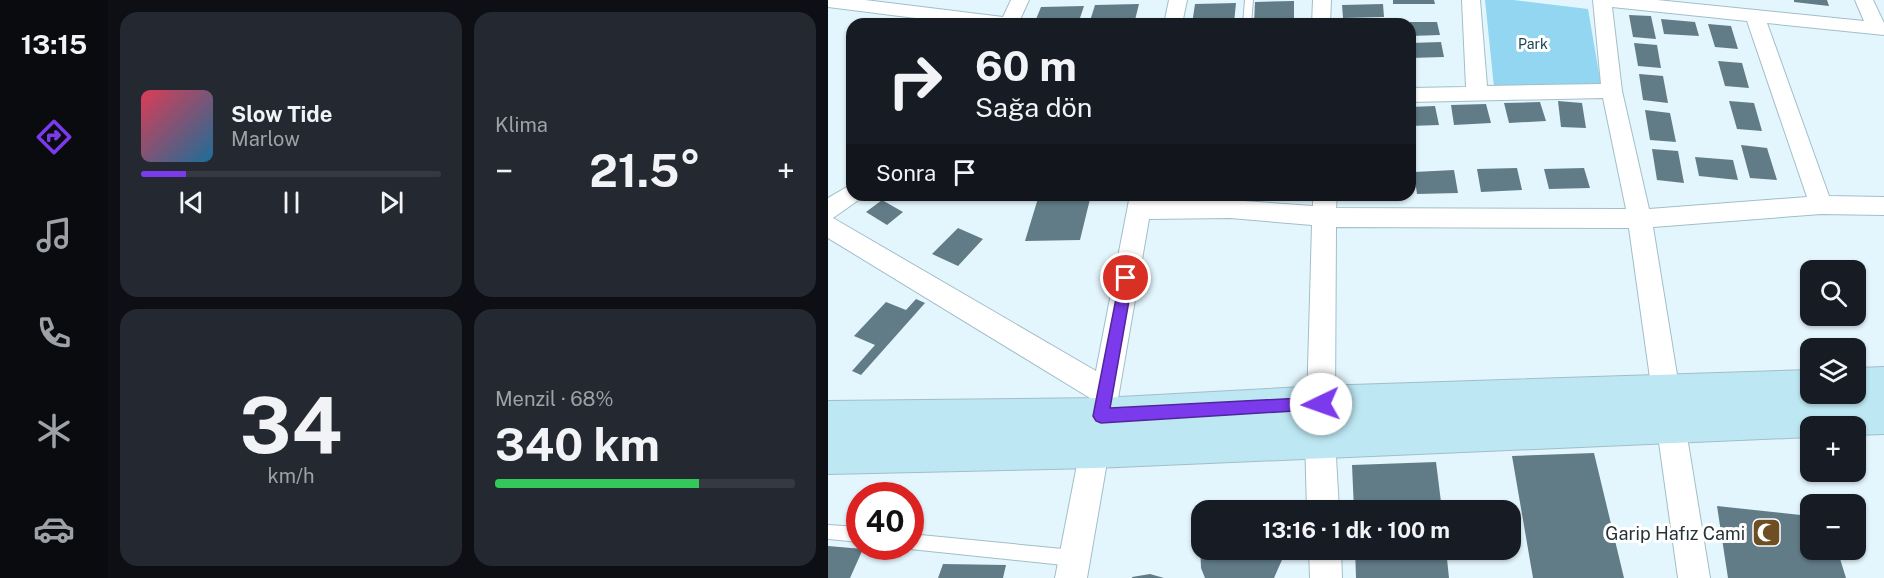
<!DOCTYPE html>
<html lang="tr">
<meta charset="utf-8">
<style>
body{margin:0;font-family:"Public Sans",sans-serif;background:#242831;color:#f1f3f6;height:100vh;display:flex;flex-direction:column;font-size:22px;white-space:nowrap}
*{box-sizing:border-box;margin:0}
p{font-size:20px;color:#9ea1a6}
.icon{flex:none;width:33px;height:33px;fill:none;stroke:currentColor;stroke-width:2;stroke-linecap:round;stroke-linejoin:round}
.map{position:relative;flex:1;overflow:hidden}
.details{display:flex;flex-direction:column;gap:12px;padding:12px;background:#0d0f14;width:720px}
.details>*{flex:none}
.guide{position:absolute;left:18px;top:18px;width:570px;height:183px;border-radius:18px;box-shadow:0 2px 4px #0004;background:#171b24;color:#f1f3f6;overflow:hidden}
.tools{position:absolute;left:972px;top:260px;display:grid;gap:12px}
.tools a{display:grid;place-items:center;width:66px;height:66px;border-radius:12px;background:#171b24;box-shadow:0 2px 4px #0004;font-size:30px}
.speed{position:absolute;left:18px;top:482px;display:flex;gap:12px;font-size:30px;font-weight:700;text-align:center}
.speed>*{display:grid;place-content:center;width:78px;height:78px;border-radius:50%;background:#171b24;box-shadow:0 2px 4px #0004;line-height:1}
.speed .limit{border:9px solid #d22;background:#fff;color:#111}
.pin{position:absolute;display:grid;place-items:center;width:51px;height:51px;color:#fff;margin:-26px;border:3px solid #fff;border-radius:50%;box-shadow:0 2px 6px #0007}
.me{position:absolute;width:66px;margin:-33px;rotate:267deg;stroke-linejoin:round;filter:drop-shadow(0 0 4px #0008)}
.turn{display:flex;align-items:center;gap:21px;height:126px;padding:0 30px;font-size:27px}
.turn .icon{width:78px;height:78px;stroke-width:2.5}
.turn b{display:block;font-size:42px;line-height:51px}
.then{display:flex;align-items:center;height:57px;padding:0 30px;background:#0003;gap:12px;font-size:22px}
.big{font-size:45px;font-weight:700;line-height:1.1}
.details .card{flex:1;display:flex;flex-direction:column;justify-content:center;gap:9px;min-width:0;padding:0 21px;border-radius:18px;background:#242831}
.details .dial{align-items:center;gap:0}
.dial b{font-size:78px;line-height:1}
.song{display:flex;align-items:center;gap:18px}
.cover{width:72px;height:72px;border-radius:9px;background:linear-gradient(135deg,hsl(350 70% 55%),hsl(200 70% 35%))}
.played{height:6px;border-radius:3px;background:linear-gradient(90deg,#7c3aed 15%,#363941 15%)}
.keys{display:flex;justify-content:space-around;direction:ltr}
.heat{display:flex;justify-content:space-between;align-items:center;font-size:33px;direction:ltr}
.charge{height:9px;border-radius:4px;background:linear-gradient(90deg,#34c759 68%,#363941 0)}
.details .tiles{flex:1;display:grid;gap:12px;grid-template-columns:repeat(2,1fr)}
.trip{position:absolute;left:363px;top:500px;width:330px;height:60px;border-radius:18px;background:#171b24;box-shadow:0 2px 4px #0004;font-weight:700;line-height:60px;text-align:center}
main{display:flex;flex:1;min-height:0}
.tab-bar{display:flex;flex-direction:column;width:108px;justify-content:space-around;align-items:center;background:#090b0e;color:#9ea1a6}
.tab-bar .icon{width:42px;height:42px}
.tab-bar .active{color:#7c3aed}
.tab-bar b{font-size:27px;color:#f1f3f6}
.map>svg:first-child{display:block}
</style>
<main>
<nav class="tab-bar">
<b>13:15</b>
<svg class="icon active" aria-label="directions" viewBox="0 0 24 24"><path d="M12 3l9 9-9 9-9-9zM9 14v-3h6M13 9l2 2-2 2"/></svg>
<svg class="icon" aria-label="music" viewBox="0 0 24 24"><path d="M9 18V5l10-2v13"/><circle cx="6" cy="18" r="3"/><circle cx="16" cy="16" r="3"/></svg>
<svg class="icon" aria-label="phone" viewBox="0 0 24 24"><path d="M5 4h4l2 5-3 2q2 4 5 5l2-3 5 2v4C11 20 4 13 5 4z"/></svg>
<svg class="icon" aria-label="climate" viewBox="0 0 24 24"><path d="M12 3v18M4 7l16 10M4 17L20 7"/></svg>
<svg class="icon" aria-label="car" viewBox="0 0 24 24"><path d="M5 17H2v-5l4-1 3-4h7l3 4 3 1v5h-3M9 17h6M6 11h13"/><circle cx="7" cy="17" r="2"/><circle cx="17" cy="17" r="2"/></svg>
</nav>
<section class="details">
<div class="tiles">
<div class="card">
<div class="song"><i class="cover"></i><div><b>Slow Tide</b><p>Marlow</p></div></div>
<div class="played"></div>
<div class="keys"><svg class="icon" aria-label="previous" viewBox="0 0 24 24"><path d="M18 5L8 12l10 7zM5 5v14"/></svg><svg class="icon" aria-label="pause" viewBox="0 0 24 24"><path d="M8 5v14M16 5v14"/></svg><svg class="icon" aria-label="next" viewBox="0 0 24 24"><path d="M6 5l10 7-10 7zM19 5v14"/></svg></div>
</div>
<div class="card"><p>Klima</p>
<div class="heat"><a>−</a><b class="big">21.5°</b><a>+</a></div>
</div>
<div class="card dial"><b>34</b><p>km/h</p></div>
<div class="card"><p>Menzil · 68%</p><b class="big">340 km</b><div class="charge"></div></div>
</div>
</section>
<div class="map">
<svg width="1056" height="578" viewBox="0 0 1056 578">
<rect width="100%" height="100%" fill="#e4f6fd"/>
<path fill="#93d6f1" d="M657 0H685L760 9 773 85 666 87Z"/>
<path fill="#627c87" d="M565 0H606L607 4H565Z
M966 0H999L1001 6 966 2Z
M466 1V21L426 23 427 2Z
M408 3 406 23 364 24 367 4Z
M311 4 306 24H261L267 5Z
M555 4 556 17 515 18 514 5Z
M256 6 250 24H206L213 7Z
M801 15 823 16 828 39 805 37Z
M833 19 867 22 871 36 836 34Z
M582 22H609L612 35 582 36Z
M880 24 903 26 910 49 887 47Z
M613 42 616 57 582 58V43Z
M806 43 829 45 833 68 810 66Z
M890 61 914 63 921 88 897 86Z
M811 74 835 76 840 103 815 100Z
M730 101 754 103 758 128 733 127Z
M901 101 926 103 934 131 909 129Z
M712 102 718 121 681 123 676 103Z
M658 104 663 123 626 125 623 105Z
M607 106 611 125 582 126V107Z
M817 110 842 113 848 142 822 140Z
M913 145 939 148 949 180 922 178Z
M824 149 850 151 856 183 829 180Z
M867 157 905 160 910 180 871 176Z
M689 168 694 190 653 192 649 169Z
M756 168 762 188 721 189 716 169Z
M626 170 630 193 589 194 586 172Z
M211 195H263L252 240 197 241Z
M54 200 75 212 59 225 38 212Z
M130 228 155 239 130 266 104 254Z
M88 299 97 303 33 375 24 371 47 345 26 336 58 302 78 310Z
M766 453 796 578H705L684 456Z
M608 462 614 510H526L524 465Z
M419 502 441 510H395L404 505Z
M889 506 982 516V549H1009L1018 578H900Z
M372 543 374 549H457V553L446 578H377L373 568Z
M0 546 35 549 22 578H0Z
M527 549H618L621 578H528Z
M115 564 178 565 175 578H110Z
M322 574 336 578H304V577Z"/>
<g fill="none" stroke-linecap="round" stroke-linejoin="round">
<defs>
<path id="lane" d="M417 0H425L423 24H415Z
M0 525 32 527V542L0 539Z
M82 534 245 550 250 553 253 558 250 563 245 566 82 549 77 546H82Z"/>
<path id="street" d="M0 0H37L175 17 183 0H201L190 24H135L0 7Z
M341 0H359L354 24H336Z
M485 0H503L502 24H484Z
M634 0H652L659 86 773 84 765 0H829L1036 21 1027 0H1045L1056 23V35L939 23 1001 196 1056 197V215L993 214 825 227 882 578H850L801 228 508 227 507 404 503 414 493 418 483 414 479 404 484 225 402 218 321 219 259 578H227L262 398 0 238V198L24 184V195H34L32 199 5 218 268 371 302 195H326L325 200H402L485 206V195H509L508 208 798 209 775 98 582 102V88L638 87ZM784 7 919 21 979 197 821 209 794 91Z
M492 424 502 429 507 439 511 510H479L477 439 482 429Z
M481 549H513L514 578H482Z"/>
<path id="secondary" d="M1056 367V434L1028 435V426H982V437L267 468 0 474V401L273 398 493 386 982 370V393H998L992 400 1021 399 1013 393H1028V368Z"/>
</defs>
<use href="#lane" stroke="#a1bec9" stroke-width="2"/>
<use href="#street" stroke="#a1bec9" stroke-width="2"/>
<use href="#secondary" stroke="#a1bec9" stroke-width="2"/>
<use href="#lane" fill="#fff" fill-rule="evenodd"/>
<use href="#street" fill="#fff" fill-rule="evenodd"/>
<use href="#secondary" fill="#bde7f3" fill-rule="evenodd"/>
</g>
<path fill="#7c3aed" stroke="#51269a" stroke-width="1.5" d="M298 272 305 278 282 408 493 397 498 399 501 404 498 409 273 423 268 421 265 416 292 278Z"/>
<defs>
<symbol id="mosque-square" viewBox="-11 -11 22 22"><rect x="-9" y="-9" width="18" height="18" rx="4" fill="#6d4f23" stroke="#fff"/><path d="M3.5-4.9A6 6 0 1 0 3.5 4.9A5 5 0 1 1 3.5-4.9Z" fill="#fff"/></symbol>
</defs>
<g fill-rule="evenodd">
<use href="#mosque-square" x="922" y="516" width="33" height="33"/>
</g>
<g text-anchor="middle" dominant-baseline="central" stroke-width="6" stroke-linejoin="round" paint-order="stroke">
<g font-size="14" fill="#174555" stroke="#fff">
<text x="705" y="44">Park</text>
</g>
<g font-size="18" fill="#273337" stroke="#fff" text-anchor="end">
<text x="917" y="533">Garip Hafız Cami</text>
</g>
</g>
</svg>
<div class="tools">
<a><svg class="icon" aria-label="search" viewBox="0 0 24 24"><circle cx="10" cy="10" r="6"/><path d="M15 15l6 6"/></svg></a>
<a><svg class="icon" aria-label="layers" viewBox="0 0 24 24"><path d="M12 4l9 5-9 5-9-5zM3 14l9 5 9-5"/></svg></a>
<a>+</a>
<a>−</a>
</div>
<div class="speed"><div class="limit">40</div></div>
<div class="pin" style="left:298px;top:278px;background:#d93025"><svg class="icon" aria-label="arrive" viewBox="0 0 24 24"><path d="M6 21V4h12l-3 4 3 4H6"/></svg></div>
<svg class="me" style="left:493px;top:404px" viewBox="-20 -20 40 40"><circle r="19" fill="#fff"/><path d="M0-13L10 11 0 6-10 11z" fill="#7c3aed"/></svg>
<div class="trip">13:16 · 1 dk · 100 m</div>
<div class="guide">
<div class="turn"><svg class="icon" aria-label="right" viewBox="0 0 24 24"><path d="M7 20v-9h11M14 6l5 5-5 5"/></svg><div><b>60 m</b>Sağa dön</div></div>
<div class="then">Sonra<svg class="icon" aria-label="arrive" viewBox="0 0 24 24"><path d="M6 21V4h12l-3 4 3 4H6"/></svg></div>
</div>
</div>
</main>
